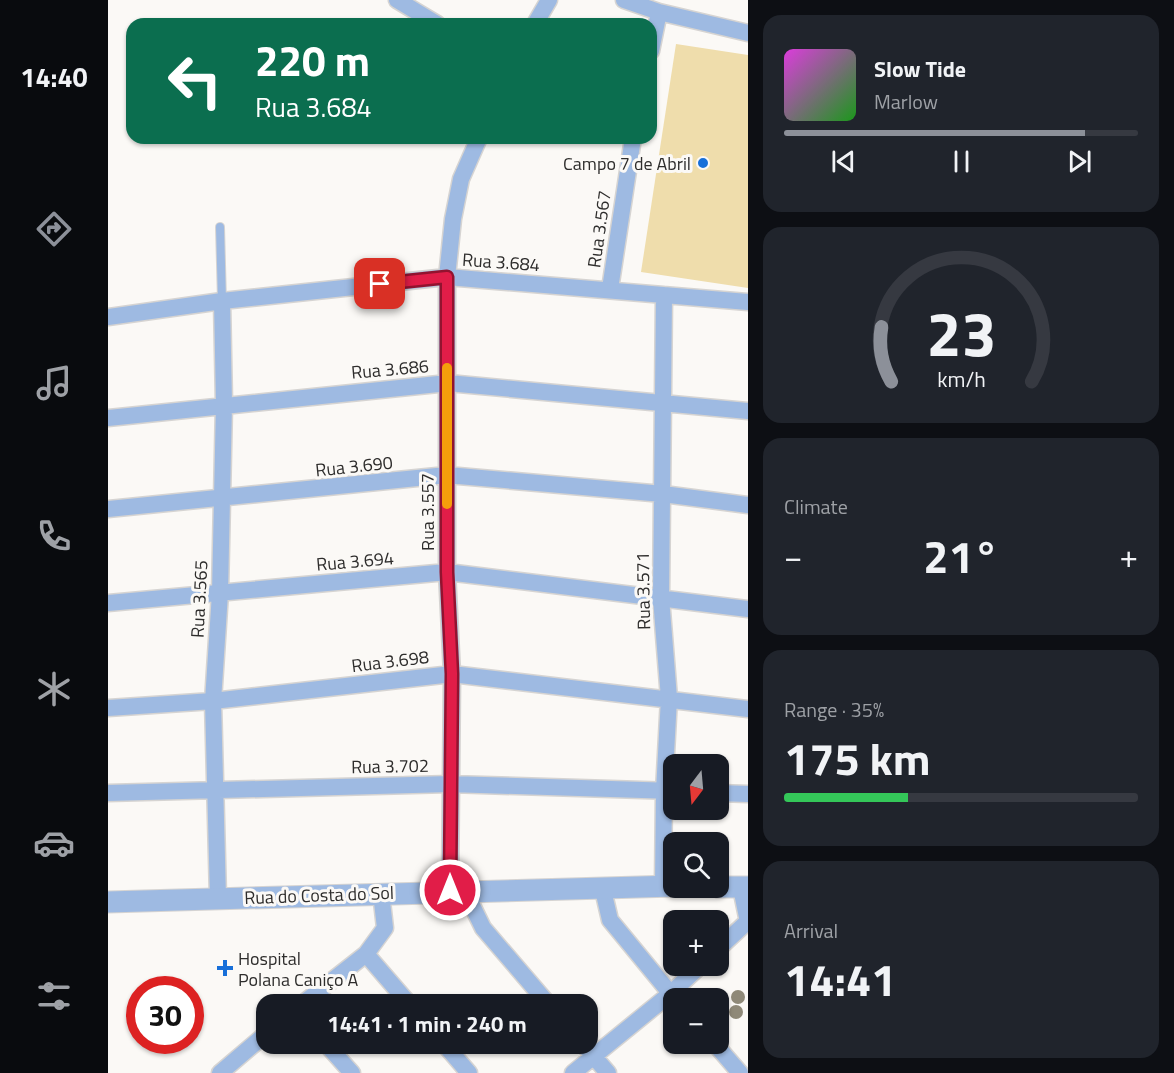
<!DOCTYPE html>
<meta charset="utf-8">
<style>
body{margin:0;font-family:"Titillium Web",sans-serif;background:#20242c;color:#f1f3f6;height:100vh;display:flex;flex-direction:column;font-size:22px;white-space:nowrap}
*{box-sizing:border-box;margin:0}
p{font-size:20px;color:#9ea1a6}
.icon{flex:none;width:33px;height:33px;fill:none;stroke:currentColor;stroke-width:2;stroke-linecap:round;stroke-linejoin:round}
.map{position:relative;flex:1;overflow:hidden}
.sheet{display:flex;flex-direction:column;gap:15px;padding:15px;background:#0d0f14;width:426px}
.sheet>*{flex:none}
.banner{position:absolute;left:18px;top:18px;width:531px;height:126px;border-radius:18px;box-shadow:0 2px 4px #0004;background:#0b6e4f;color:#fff;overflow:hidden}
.needle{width:39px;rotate:196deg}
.controls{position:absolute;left:555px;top:754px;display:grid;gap:12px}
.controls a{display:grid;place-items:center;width:66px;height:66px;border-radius:12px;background:#171b24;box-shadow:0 2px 4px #0004;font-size:30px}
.speed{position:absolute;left:18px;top:976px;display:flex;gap:12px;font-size:30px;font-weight:700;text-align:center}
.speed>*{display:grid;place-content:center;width:78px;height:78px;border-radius:50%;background:#171b24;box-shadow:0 2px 4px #0004;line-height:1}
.speed .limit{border:9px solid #d22;background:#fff;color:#111}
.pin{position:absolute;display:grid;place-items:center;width:51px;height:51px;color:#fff;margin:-26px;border-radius:12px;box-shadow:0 3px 9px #0006}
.me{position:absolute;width:66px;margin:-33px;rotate:0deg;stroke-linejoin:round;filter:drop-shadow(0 0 4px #0008)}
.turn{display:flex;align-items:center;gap:21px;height:126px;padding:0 30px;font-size:27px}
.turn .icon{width:78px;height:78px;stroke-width:2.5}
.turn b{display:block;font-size:42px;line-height:51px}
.big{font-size:45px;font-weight:700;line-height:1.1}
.sheet .card{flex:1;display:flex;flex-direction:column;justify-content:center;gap:9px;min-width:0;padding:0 21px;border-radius:18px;background:#20242c}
.sheet .dial{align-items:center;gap:0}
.dial svg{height:156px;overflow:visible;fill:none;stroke:#363941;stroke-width:7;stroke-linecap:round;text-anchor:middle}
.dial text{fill:#f1f3f6;stroke:none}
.song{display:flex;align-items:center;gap:18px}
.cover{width:72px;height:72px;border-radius:9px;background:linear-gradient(135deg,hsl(300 70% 55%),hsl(120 70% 35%))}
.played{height:6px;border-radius:3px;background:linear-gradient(90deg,#8c9099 85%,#363941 85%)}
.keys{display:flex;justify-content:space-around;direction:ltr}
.heat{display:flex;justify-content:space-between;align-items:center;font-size:33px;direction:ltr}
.charge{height:9px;border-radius:4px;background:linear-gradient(90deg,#34c759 35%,#363941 0)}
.trip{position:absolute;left:148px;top:994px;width:342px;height:60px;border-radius:18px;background:#171b24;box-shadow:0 2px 4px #0004;font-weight:700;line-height:60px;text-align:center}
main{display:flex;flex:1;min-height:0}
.tabs{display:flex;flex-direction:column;width:108px;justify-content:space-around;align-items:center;background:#090b0e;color:#9ea1a6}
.tabs .icon{width:42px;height:42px}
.tabs .current{color:#8c9099}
.tabs b{font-size:27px;color:#f1f3f6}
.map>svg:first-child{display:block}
</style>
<main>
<nav class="tabs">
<b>14:40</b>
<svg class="icon current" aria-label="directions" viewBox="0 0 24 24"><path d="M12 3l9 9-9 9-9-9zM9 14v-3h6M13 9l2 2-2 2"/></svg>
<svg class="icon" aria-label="music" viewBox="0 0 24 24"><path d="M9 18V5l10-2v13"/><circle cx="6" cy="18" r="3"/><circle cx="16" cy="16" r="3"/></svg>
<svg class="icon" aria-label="phone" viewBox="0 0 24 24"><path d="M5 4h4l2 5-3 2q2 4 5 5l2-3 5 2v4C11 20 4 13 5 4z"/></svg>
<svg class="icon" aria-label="climate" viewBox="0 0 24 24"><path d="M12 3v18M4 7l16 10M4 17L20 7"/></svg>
<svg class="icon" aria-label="car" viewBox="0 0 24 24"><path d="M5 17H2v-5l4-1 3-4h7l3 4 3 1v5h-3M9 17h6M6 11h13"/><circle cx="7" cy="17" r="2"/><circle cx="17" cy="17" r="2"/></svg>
<svg class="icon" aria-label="filters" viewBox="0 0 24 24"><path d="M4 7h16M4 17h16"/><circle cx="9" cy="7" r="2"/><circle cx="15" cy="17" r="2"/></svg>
</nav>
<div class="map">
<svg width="640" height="1073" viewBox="0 0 640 1073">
<rect width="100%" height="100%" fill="#fbf9f6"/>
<path fill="#efddac" d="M568 44 640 55V288L533 272Z"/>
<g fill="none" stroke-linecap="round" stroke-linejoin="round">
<defs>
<path id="service" d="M112 227 114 301"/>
<path id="minor" d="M289 0 329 24
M516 0 551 12 640 33
M427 24 441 0
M543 51 551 12
M502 289 525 138
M0 317 114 301 339 277 640 302
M0 418 340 383 640 411
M0 509 339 475 555 494 640 505
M0 603 339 572 640 609
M0 708 105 701 344 674 640 709
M0 793 342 784 566 791
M610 793 640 794
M555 886 556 791 561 698 553 598 556 295
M633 888 640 922
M342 890 344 674 339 572V277L345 219 353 179 371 138
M495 890 502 920 567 999
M357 891 375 928 441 1005
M110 898 105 701 112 593 116 404 114 301
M610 949 640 921
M258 954 302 1005
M193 1005 258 954 277 928 273 893
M218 1044 244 1073
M336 1044 361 1073
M475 1044 500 1073
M607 1044 632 1073
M112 1073 159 1033
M465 1073 562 994 592 966"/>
<path id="tertiary" d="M610 887H640
M0 902 566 886"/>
</defs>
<use href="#service" stroke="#d6d4d2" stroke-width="10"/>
<use href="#minor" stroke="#d6d4d2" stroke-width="19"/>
<use href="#tertiary" stroke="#d6d4d2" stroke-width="23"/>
<use href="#service" stroke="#9ebae2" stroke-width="8"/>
<use href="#minor" stroke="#9ebae2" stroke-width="16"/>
<use href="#tertiary" stroke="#9ebae2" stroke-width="21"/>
</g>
<g fill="#8f8978">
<circle cx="630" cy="997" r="7"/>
<circle cx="628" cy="1012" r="7"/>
</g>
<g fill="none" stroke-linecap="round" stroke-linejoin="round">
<defs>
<path id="route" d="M272 284 339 277V572L344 674 342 890"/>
</defs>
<use href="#route" stroke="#92132f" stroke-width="15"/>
<use href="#route" stroke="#e11d48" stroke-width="10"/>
<path stroke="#f59e0b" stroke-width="10" d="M339 504V368"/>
</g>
<g fill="#176fd9" stroke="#fbf9f6" stroke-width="2">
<circle cx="595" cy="163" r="6"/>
<path d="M114 959h6v6h6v6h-6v6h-6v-6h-6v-6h6z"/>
</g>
<g text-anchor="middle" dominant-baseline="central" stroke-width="6" stroke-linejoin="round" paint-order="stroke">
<g font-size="18" fill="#2e2d2c" stroke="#fbf9f6" text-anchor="end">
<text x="583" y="163">Campo 7 de Abril</text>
<text x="130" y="958" text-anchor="start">Hospital<tspan x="130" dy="21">Polana Caniço A</tspan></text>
</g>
<g font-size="18" fill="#2e2d2c" stroke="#fbf9f6">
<text transform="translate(491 229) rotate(-82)">Rua 3.567</text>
<text transform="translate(393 262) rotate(4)">Rua 3.684</text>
<text transform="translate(282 369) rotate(-5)">Rua 3.686</text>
<text transform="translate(246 466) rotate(-6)">Rua 3.690</text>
<text transform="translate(319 512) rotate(-90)">Rua 3.557</text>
<text transform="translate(247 561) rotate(-5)">Rua 3.694</text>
<text transform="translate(535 591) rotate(-91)">Rua 3.571</text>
<text transform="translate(91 599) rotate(-87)">Rua 3.565</text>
<text transform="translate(282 661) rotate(-7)">Rua 3.698</text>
<text transform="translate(282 766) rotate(-1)">Rua 3.702</text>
<text transform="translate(211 895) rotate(-2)">Rua do Costa do Sol</text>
</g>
</g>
</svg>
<div class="controls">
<a><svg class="needle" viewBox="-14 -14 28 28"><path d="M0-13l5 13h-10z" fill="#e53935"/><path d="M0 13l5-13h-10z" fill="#9ea1a6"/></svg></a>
<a><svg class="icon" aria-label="search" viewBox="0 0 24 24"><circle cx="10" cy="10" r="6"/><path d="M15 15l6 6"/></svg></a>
<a>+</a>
<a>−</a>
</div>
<div class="speed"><div class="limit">30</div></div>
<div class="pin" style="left:272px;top:284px;background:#d93025"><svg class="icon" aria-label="arrive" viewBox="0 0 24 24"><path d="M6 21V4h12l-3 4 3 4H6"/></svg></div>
<svg class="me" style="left:342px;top:890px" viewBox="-20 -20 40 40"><circle r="17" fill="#e11d48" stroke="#fff" stroke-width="3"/><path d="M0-11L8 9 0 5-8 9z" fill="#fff"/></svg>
<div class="trip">14:41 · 1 min · 240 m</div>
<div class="banner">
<div class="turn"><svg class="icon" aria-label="left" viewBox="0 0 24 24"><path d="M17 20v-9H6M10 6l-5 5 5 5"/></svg><div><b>220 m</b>Rua 3.684</div></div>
</div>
</div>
<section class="sheet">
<div class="card">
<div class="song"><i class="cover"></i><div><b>Slow Tide</b><p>Marlow</p></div></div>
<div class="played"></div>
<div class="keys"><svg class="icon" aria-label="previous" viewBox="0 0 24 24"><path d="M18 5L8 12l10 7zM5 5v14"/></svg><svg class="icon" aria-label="pause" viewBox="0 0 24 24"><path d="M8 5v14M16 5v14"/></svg><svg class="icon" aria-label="next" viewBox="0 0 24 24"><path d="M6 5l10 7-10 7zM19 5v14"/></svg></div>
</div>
<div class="card dial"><svg viewBox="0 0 100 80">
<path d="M14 69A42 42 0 1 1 86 69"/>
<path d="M14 69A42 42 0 0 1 9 41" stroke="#8c9099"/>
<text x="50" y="56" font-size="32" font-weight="700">23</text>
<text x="50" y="72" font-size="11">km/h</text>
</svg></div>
<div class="card"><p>Climate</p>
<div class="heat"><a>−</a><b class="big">21°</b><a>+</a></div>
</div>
<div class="card"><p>Range · 35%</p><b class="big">175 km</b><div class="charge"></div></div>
<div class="card"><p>Arrival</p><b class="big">14:41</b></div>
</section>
</main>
